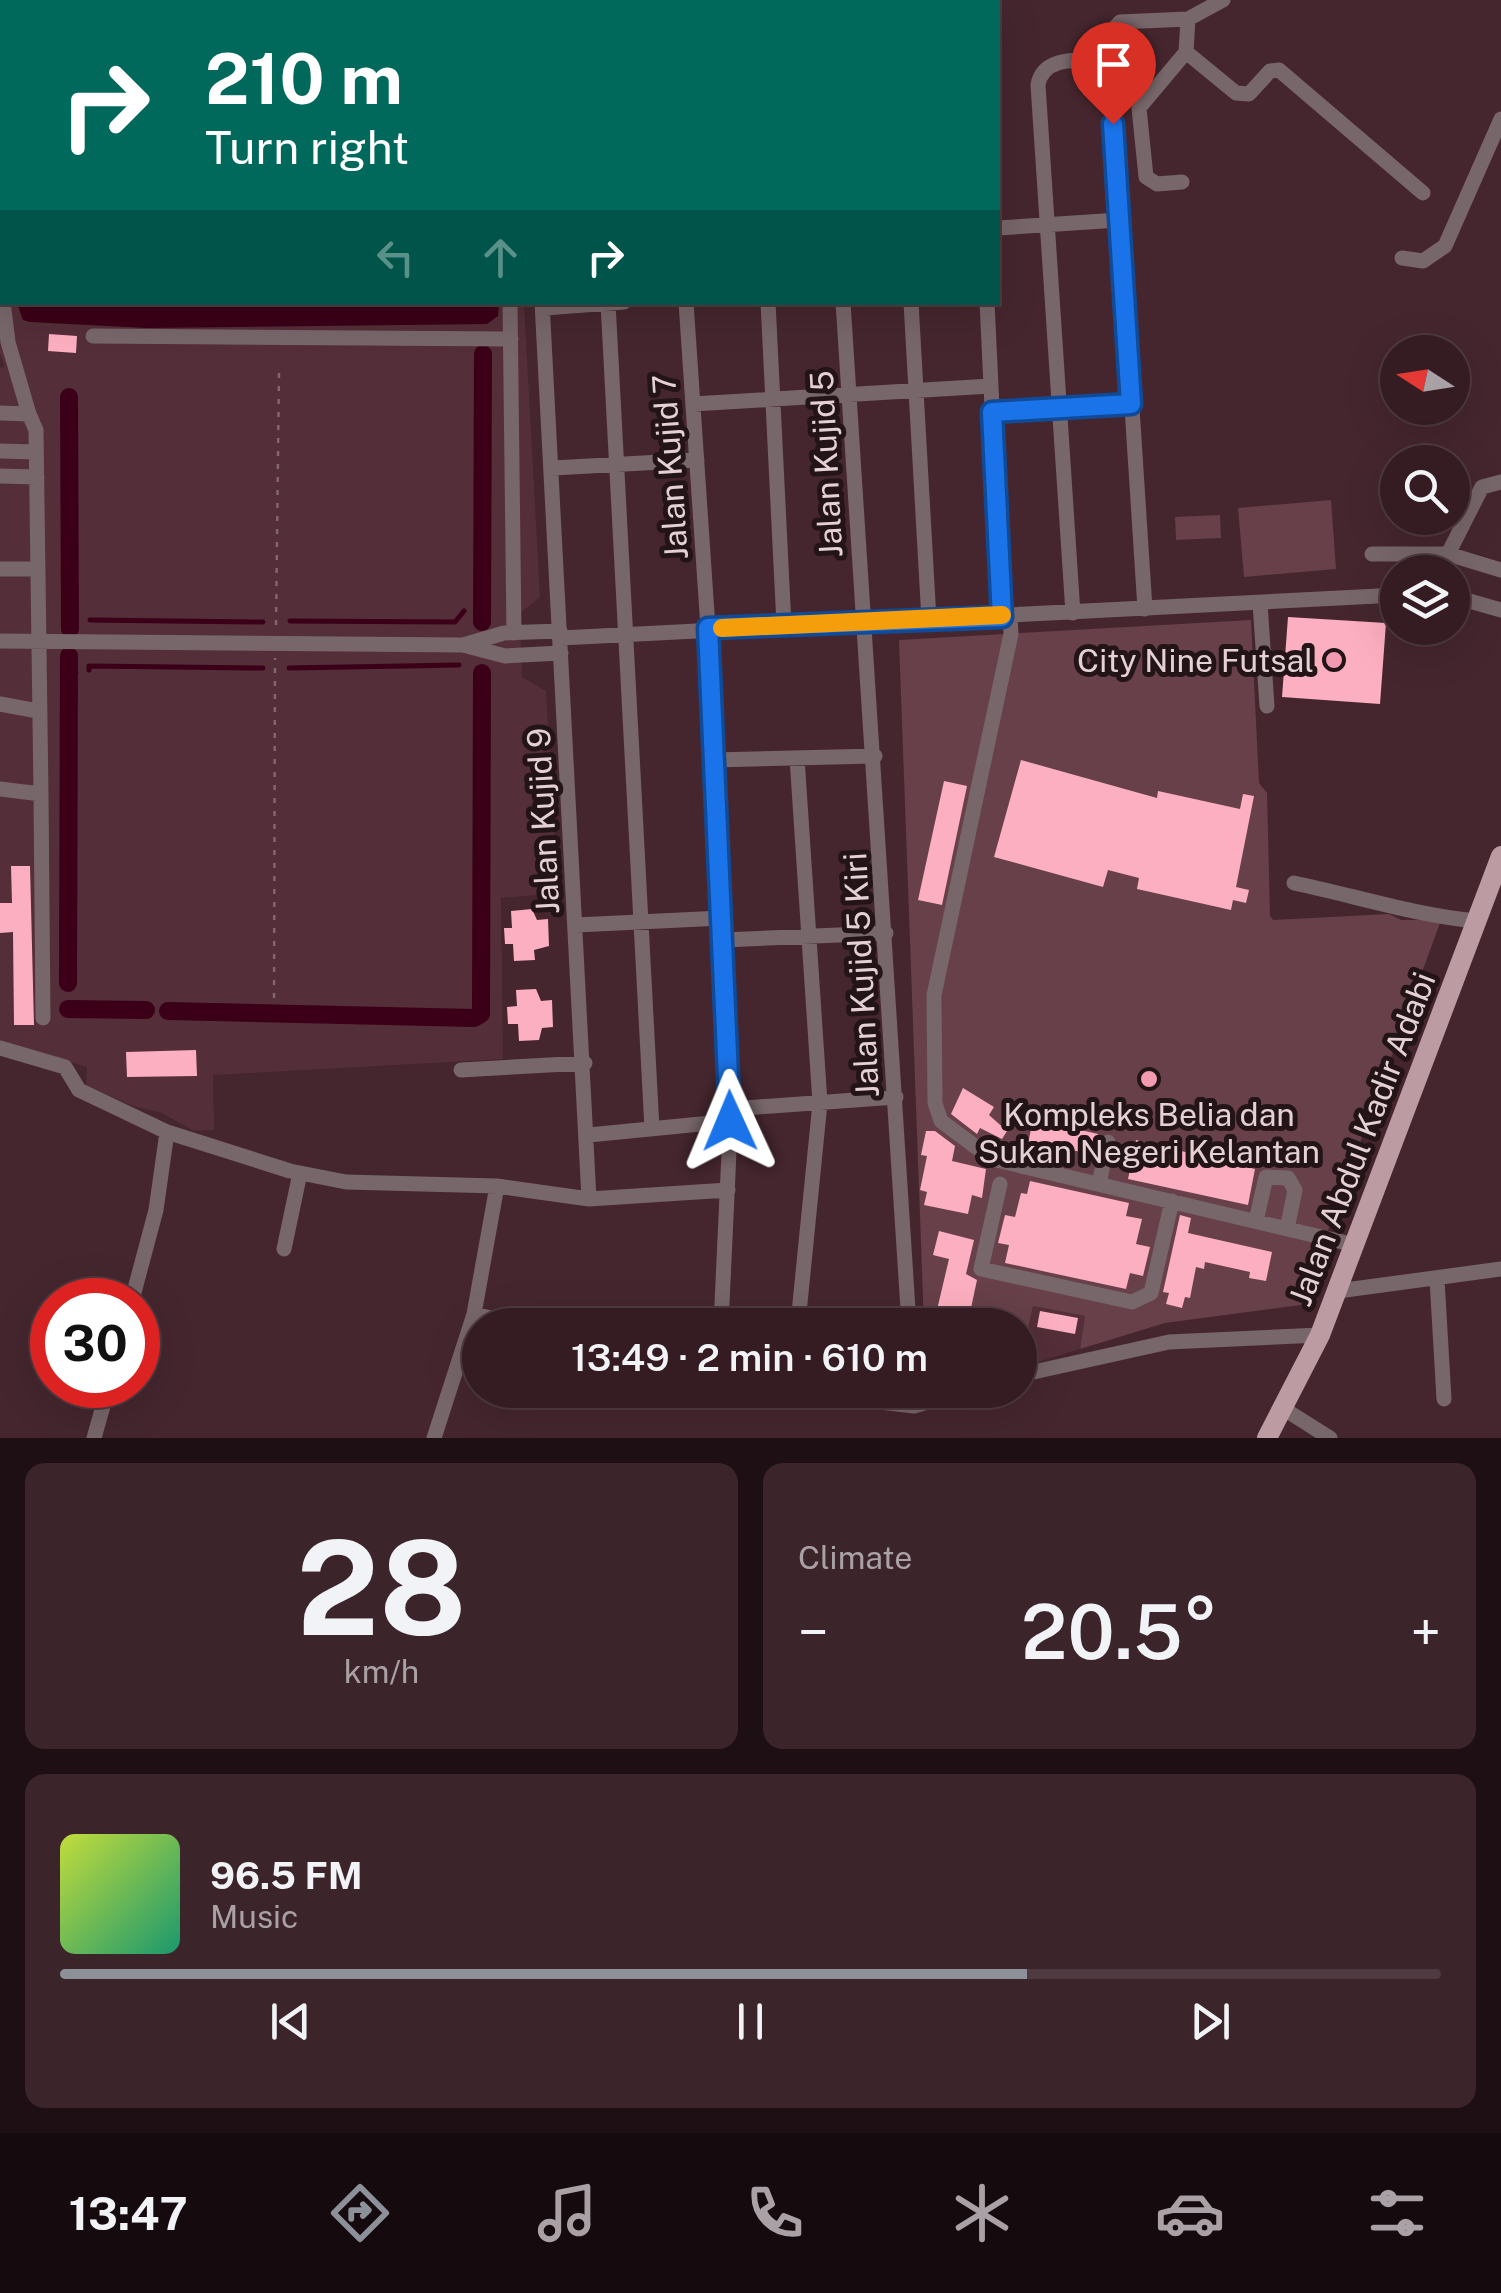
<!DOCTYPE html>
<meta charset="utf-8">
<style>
body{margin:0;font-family:"Public Sans",sans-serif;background:#3c252a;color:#f1f3f6;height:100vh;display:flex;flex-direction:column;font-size:38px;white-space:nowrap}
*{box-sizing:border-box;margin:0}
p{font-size:32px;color:#a9a1a5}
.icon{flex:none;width:55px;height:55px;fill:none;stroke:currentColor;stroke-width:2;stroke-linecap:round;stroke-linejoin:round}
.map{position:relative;height:1438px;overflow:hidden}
.panel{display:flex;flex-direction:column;gap:25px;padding:25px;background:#1d0f13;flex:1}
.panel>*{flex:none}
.hud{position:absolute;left:0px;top:0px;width:1000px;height:305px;box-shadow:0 10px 40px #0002,0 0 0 2px #4e3a40;background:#00695c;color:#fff;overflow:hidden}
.needle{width:65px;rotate:282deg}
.fabs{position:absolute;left:1380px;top:335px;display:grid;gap:20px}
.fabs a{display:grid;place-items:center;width:90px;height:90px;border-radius:50%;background:#341c22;box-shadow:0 10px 40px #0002,0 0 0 2px #4e3a40;font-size:50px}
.speed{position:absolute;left:30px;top:1278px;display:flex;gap:20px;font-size:50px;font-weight:700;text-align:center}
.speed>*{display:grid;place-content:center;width:130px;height:130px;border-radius:50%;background:#341c22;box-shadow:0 10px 40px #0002,0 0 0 2px #4e3a40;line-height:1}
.speed .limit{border:15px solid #d22;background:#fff;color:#111}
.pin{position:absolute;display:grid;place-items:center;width:85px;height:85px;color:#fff;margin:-102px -42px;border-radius:50% 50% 50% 0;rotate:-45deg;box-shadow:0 0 10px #0007}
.pin .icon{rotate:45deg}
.me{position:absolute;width:110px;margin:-55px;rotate:359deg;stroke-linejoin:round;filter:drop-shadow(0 0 8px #0008)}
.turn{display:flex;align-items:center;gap:35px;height:210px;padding:0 40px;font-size:45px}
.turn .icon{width:130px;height:130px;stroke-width:2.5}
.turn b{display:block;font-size:70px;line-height:85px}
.lanes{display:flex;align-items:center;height:95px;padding:0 40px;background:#0003;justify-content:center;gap:50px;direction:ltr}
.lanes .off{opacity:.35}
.big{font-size:75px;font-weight:600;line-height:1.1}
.panel .tile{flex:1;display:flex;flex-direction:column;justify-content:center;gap:15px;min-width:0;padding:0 35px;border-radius:20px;background:#3c252a}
.panel .dial{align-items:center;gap:0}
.dial b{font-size:130px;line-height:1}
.song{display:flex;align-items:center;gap:30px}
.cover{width:120px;height:120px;border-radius:15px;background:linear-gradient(135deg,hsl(70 70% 55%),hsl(160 70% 35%))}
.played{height:10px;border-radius:5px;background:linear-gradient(90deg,#8c9099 70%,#4e3a40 70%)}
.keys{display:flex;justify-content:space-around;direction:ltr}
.heat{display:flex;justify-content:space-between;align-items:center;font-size:55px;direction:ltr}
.panel .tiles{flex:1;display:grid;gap:25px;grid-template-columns:1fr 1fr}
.tile:last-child{grid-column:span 2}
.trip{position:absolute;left:462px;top:1308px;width:575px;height:100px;border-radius:50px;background:#341c22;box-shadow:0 10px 40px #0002,0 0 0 2px #4e3a40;font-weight:600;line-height:100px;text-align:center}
.tab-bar{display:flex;height:160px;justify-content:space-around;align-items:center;background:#150b0e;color:#a9a1a5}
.tab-bar .icon{width:70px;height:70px}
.tab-bar .selected{color:#8c9099}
.tab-bar b{font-size:45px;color:#f1f3f6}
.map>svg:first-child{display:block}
</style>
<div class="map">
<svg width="1501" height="1438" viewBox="0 0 1501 1438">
<rect width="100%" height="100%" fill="#45262e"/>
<path fill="#542e38" d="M0 99 2 302 524 303 540 597 520 613 522 677 546 691 558 893 501 898 503 1059 213 1075 214 1130 194 1131 162 1113 133 1106 86 1085 87 1067 0 1041V368L5 367 0 354Z
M1033 1306 1085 1316 1080 1349 1022 1367Z"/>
<path fill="#674049" d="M1331 500 1336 569 1244 577 1238 508Z
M1220 515 1221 538 1176 540 1175 517Z
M1251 620 1259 783 1267 793 1270 916 1273 920 1389 914 1401 920H1441L1301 1305 1165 1323 1080 1349 1085 1316 1033 1306 1020 1368V1325H924L899 640Z"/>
<path fill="#3b0017" d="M17 303V302L499 303 498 316 487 324 147 328 30 322 23 320Z"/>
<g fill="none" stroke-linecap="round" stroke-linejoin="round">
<path stroke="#3b0017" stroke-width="5" d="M476 611H482
M90 620 263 622
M290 621 455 622 464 611
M289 668 459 665
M89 670V666L263 668
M69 673H76"/>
<path stroke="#3b0017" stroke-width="18" d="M69 397 70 629
M482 622 483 354
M68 983 69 656
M68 1009 146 1010
M168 1011 474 1018 481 1014 482 673"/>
</g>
<path fill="#fcafc0" d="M49 334 77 336 76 353 48 351Z
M1288 617 1386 623 1380 704 1282 697Z
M1021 760 1157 798 1158 791 1240 809 1243 794 1254 796 1236 887 1249 890 1246 903 1233 900 1231 910 1137 889 1139 878 1108 870 1103 887 994 857Z
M944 781 967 786 942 905 918 900Z
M11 866H30L34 1025H14L13 932 0 933V903H12Z
M532 909 537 920 548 919 549 946 534 950 535 960 514 961 513 944H505L504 928H512L511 911Z
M536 989 541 1001 552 1000 553 1027 542 1028 539 1040 519 1041 518 1024H508L507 1007 517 1006 516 990Z
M196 1050 197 1076 127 1077 126 1052Z
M963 1088 994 1107 989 1115 1007 1131 1002 1139 980 1128 977 1134 951 1114Z
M1033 1119 1098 1134 1093 1155 1068 1149 1066 1155 1045 1150 1043 1158 1026 1154Z
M926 1131H935L955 1146 952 1161 986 1169 982 1198 972 1195 968 1214 924 1205 927 1192 920 1190 927 1156 921 1155Z
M1136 1140 1255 1169 1248 1205 1128 1179Z
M1030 1181 1129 1203 1126 1216 1142 1219 1136 1244 1150 1247 1143 1276 1130 1273 1126 1289 1005 1263 1009 1245 998 1243 1005 1215 1015 1217 1021 1193 1027 1194Z
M1180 1215 1191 1218 1188 1233 1272 1252 1266 1281 1249 1278 1250 1272 1205 1262 1204 1269 1196 1267 1190 1298 1185 1297 1182 1308 1166 1304 1169 1293 1163 1292Z
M939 1231 974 1240 966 1274 977 1280 968 1322 936 1314 949 1259 933 1255Z
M1040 1311 1078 1318 1075 1334 1037 1327Z"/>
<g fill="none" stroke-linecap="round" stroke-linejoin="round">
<path stroke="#82676d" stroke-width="2.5" stroke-dasharray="5 8" stroke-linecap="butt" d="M276 625 279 372
M274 998 275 658"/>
<path stroke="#77666a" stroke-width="15" d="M758 0 761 2
M881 0 884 2
M174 2V0
M308 2V0
M904 2 906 0
M1188 19 1186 52 1236 93 1249 94 1270 71 1279 70 1423 193
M0 61H2
M0 111 2 109
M1182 182 1157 184 1146 177 1139 108 1186 52
M998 228 1119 220
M1402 258 1423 261 1445 246 1501 119
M0 267 2 295
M3 302 8 342 29 414
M510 302 514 633
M542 302 589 1199 728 1190
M686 302 708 628 731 1109 721 1325
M768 302 784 625
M843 302 909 1325
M911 302 929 620
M987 302 1002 617
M608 303 652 1129
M545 308 624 302
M93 336 511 339
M693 404 991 386
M992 412 1131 405
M0 413 29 414 36 430 41 794 0 789
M0 451 36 452
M553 468 697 460
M0 476 37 477
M1372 554H1448L1501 570
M1448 554 1482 487 1501 482
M0 569H38
M1452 596 1501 610
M1260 603 1267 706
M1145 609 1108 36 1120 22 1188 19 1223 0
M1073 613 1038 85C1043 54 1084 61 1109 59
M1010 616 1011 634 934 995 935 1103 941 1121 992 1159 1355 1245
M561 638 1398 595
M0 641 463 645 505 656 561 653
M463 645 504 633 560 631
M0 704 38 711
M797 758 820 1103 798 1323
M714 760 875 756
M41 794 43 1018
M1294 883C1356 896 1414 915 1477 921
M576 925 722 918
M723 940 886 933
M0 1048 65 1067 79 1090 167 1132 290 1171 346 1182 497 1186 589 1199
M461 1070 585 1063
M731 1109 896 1097
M589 1135 731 1121
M1000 1184 981 1269 1132 1302 1151 1293 1172 1201
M1099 1184 1108 1142
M1256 1221 1266 1177 1288 1178 1295 1190 1287 1229
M284 1249 300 1173
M1437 1279 1444 1399
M1338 1291 1501 1269
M132 1300 156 1210 167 1132
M474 1314 520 1325
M721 1314 816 1325
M1020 1375 1169 1342 1320 1335
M779 1390 914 1406 969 1390
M1284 1409 1330 1438
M94 1438 109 1385
M434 1438 474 1314 497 1186"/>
<path stroke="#bc9ba2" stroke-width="20" d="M1267 1438 1320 1335 1501 856"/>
</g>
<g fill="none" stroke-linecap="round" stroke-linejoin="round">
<defs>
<path id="route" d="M730 1121 708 628 1002 617 992 412 1131 404 1113 124"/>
</defs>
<use href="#route" stroke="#114b97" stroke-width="25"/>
<use href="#route" stroke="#1a73e8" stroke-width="18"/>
<path stroke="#f59e0b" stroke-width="18" d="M722 628 1002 615"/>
</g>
<g fill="#f29aaf" stroke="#221417" stroke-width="4">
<circle cx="1334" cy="660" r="10"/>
<circle cx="1149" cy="1079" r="10"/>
</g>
<g text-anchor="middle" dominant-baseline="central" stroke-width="10" stroke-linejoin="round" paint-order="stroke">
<g font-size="32" fill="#e5d0d4" stroke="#221417">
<text transform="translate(826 464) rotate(-93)">Jalan Kujid 5</text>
<text transform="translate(670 467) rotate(-94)">Jalan Kujid 7</text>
<text transform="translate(543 821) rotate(-93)">Jalan Kujid 9</text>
<text transform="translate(861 975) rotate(-93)">Jalan Kujid 5 Kiri</text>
<text transform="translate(1362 1139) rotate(-69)">Jalan Abdul Kadir Adabi</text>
</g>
<g font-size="32" fill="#e5d0d4" stroke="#221417" text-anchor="end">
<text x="1314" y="660">City Nine Futsal</text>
<text x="1149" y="1114" text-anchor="middle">Kompleks Belia dan<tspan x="1149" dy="37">Sukan Negeri Kelantan</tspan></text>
</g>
</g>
</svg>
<div class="fabs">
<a><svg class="needle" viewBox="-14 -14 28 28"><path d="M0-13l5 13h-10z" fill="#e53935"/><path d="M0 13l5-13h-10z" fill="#a9a1a5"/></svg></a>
<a><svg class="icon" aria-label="search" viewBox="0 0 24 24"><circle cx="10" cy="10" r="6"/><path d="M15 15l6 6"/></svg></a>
<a><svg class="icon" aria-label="layers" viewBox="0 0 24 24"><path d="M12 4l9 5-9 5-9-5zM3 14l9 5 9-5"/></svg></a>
</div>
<div class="speed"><div class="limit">30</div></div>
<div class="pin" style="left:1113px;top:124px;background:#d93025"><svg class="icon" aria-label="arrive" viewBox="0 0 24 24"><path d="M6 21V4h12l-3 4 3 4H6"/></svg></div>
<svg class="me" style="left:730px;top:1121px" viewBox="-20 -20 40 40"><path d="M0-17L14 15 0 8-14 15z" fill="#1a73e8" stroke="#fff" stroke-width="4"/></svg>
<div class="trip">13:49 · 2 min · 610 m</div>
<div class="hud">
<div class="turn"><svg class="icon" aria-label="right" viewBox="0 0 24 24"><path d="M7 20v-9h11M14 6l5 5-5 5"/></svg><div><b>210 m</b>Turn right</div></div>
<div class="lanes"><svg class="icon off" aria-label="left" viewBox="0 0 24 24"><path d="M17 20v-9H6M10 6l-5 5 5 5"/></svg><svg class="icon off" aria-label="ahead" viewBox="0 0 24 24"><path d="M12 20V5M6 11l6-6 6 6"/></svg><svg class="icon" aria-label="right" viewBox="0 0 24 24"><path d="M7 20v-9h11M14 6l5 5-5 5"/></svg></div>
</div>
</div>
<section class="panel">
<div class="tiles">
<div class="tile dial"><b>28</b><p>km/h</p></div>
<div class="tile"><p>Climate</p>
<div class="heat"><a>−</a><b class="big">20.5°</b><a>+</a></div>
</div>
<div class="tile">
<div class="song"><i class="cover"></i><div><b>96.5 FM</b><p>Music</p></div></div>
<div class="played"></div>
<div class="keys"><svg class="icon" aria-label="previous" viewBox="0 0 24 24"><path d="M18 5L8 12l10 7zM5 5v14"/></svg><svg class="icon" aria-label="pause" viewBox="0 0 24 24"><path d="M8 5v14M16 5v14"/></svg><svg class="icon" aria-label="next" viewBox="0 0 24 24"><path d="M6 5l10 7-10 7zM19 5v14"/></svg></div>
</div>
</div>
</section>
<nav class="tab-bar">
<b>13:47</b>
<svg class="icon selected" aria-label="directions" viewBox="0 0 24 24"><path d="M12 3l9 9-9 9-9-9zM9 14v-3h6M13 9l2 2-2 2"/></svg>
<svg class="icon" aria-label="music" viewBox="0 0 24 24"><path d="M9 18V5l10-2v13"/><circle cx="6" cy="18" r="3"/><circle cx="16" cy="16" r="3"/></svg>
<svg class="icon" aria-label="phone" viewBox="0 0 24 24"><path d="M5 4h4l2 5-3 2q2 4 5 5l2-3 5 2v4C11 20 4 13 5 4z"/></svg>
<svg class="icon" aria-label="climate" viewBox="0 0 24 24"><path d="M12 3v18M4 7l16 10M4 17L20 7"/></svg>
<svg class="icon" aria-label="car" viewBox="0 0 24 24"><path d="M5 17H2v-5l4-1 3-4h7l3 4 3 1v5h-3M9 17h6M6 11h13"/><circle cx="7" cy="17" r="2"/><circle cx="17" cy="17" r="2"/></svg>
<svg class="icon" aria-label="filters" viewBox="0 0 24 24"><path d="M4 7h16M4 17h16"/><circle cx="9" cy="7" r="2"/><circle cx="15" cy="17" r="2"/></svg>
</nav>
